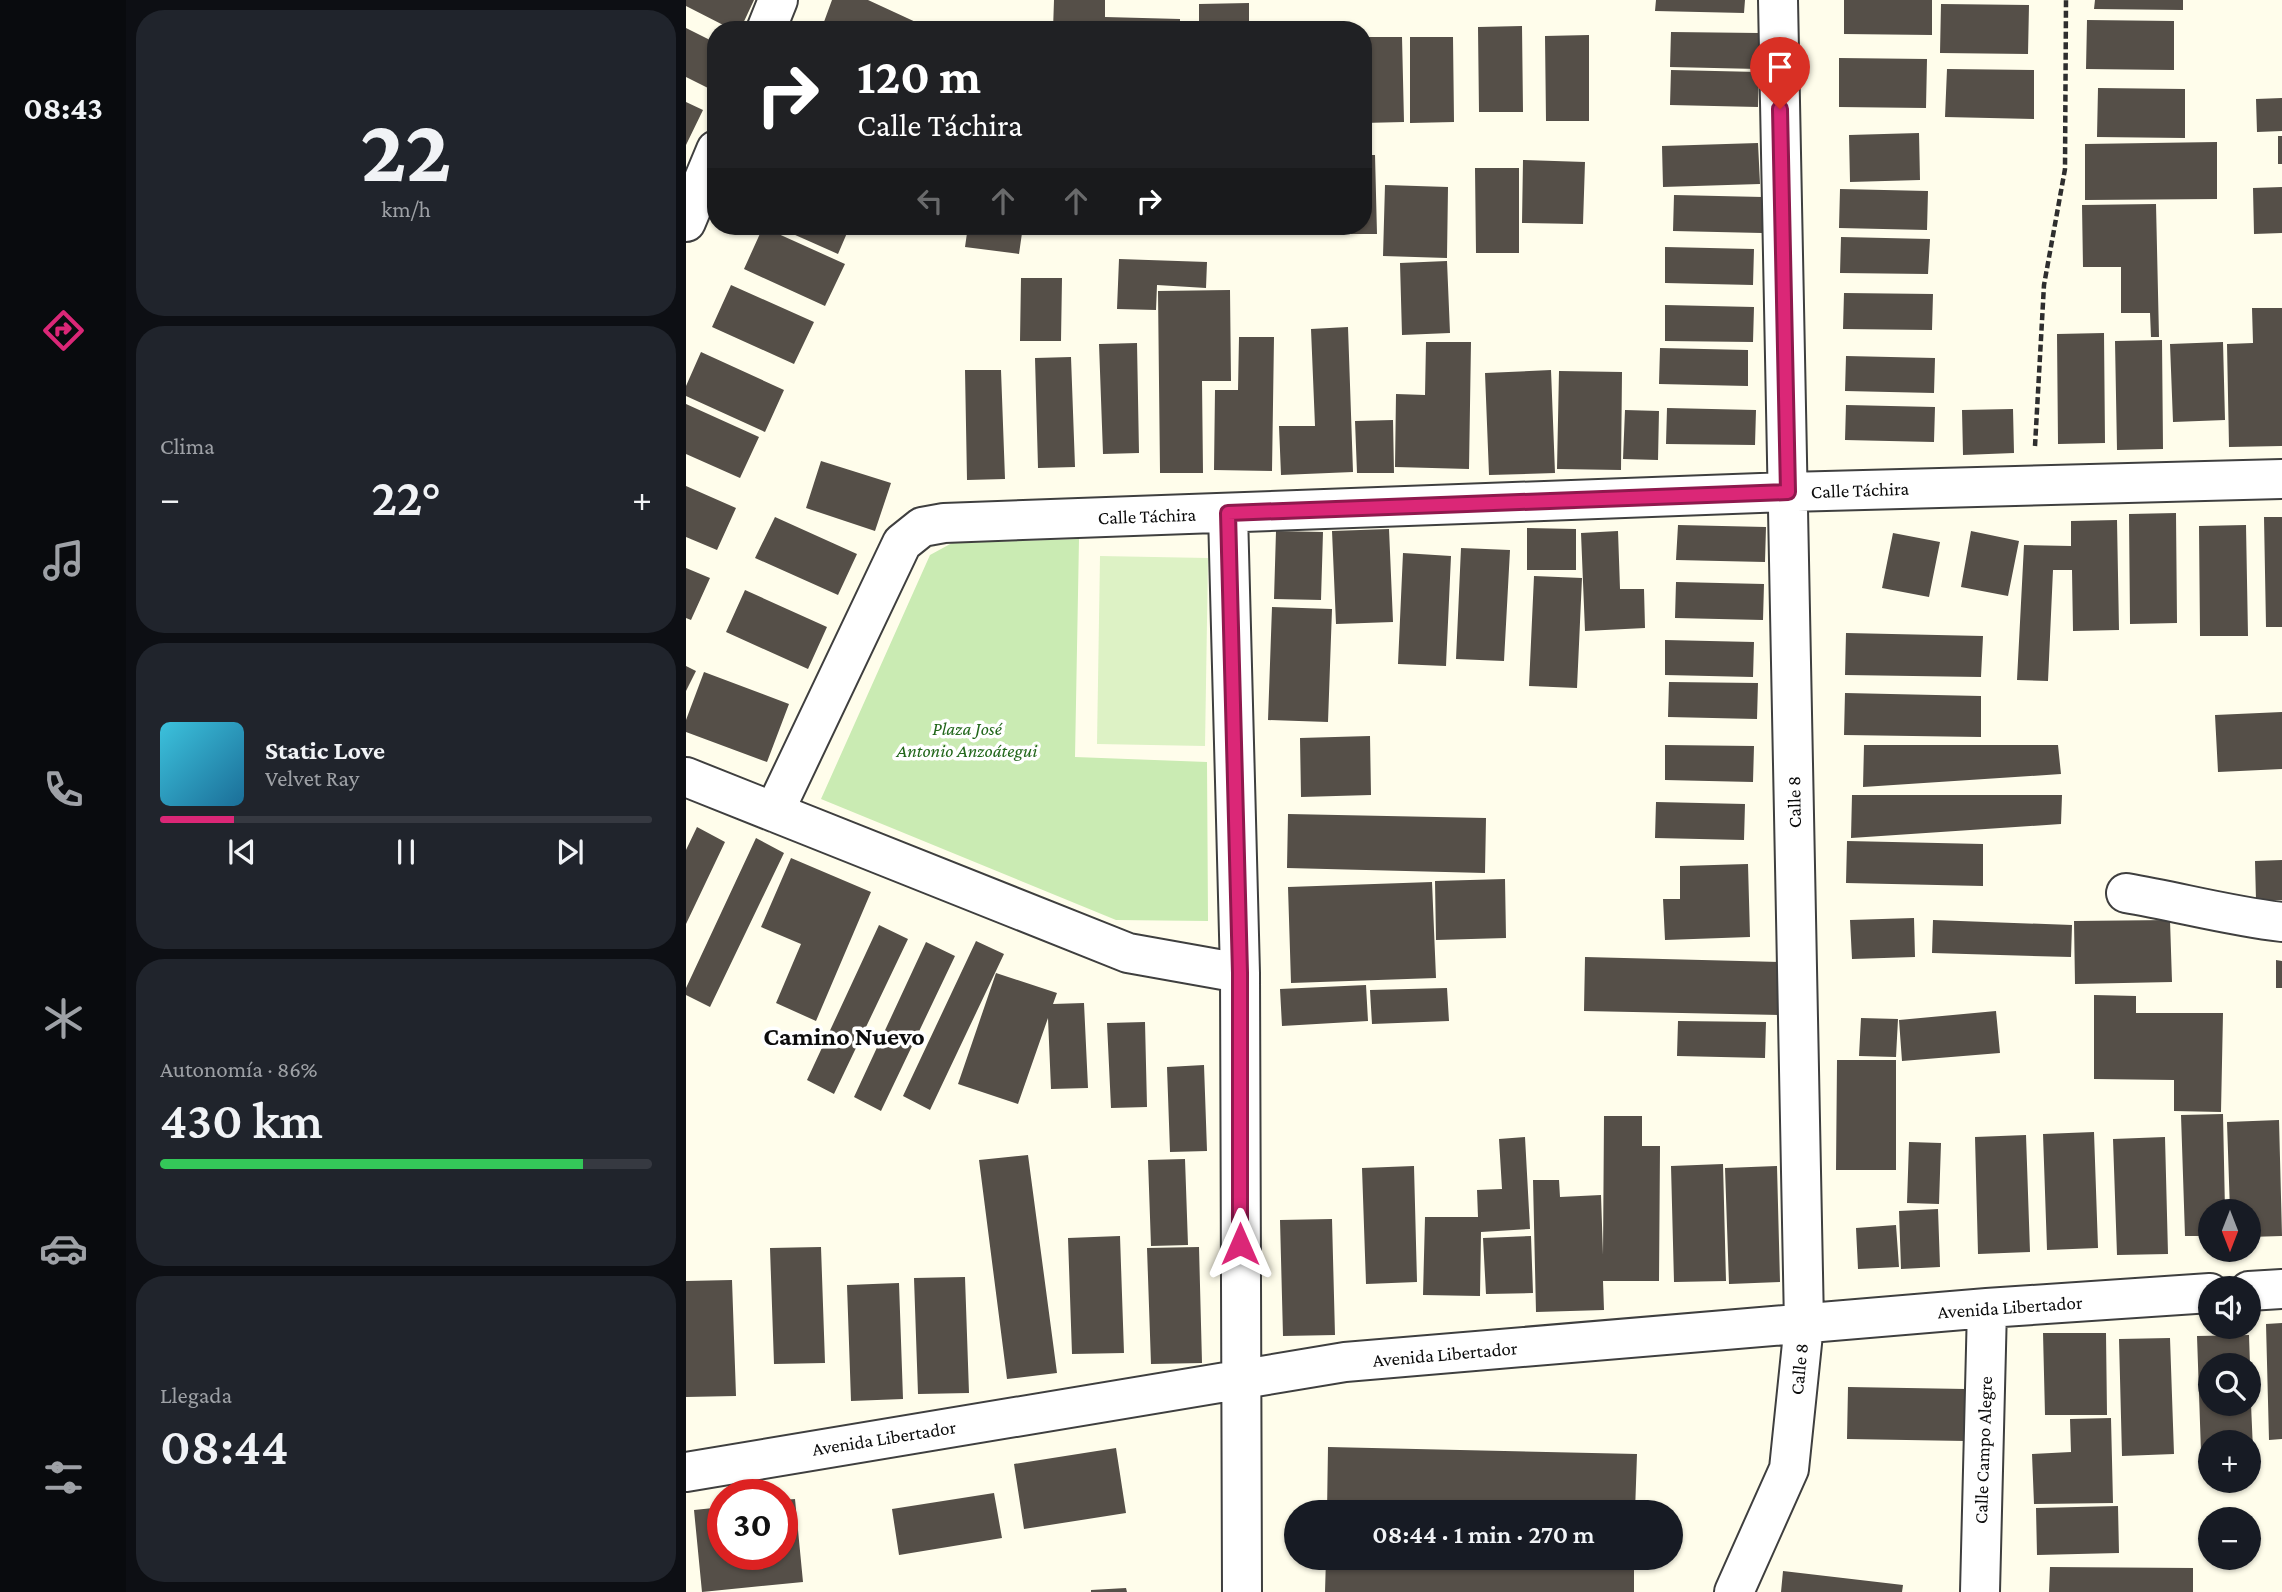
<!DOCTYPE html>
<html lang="es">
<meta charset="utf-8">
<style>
body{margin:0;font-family:"Crimson Pro",serif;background:#20242c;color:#f1f3f6;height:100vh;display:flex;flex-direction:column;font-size:26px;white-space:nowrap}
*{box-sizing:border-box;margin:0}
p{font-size:23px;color:#9ea1a6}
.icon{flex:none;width:38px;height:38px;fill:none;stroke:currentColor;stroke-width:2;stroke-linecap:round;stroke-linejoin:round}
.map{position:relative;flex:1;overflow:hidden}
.drawer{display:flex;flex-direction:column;gap:10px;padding:10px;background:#0d0f14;width:560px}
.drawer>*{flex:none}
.top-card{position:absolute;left:21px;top:21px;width:665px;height:214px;border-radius:28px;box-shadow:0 2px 5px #0004;background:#202124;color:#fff;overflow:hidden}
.needle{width:46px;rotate:180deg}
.tools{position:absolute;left:1512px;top:1199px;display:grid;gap:14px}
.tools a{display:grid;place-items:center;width:63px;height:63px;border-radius:50%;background:#171b24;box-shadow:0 2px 5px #0004;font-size:35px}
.speed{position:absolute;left:21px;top:1479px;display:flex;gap:14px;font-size:35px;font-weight:700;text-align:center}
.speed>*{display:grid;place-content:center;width:91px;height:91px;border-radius:50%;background:#171b24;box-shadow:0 2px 5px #0004;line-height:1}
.speed .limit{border:10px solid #d22;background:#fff;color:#111}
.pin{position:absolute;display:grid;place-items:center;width:60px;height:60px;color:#fff;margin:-72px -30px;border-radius:50% 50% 50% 0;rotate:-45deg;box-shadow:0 0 7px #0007}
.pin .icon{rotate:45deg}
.me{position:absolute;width:77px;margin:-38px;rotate:0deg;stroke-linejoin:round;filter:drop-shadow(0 0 5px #0008)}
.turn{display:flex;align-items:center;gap:24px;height:147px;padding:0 35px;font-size:32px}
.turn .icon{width:91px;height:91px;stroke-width:2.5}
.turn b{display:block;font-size:49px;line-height:60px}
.lanes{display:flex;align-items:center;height:66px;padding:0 35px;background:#0003;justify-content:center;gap:35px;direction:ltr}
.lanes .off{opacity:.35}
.big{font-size:52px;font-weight:600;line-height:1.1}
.drawer .widget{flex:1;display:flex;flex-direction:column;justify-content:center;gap:10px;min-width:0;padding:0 24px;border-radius:28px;background:#20242c}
.drawer .dial{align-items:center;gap:0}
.dial b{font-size:91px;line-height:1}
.song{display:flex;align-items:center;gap:21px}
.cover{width:84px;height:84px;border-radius:10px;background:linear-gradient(135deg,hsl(190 70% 55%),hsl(200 70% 35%))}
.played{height:7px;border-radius:4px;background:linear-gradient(90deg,#db2777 15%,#363941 15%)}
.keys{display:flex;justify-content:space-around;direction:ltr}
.heat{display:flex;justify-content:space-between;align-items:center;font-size:38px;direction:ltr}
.charge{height:10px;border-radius:5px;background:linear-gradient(90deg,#34c759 86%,#363941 0)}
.trip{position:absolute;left:598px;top:1500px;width:399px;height:70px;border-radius:35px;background:#171b24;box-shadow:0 2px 5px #0004;font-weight:600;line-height:70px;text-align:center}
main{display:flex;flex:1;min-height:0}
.tab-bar{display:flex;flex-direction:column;width:126px;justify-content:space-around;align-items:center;background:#090b0e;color:#9ea1a6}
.tab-bar .icon{width:49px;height:49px}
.tab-bar .selected{color:#db2777}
.tab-bar b{font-size:32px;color:#f1f3f6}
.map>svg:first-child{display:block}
</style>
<main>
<nav class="tab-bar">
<b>08:43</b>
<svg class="icon selected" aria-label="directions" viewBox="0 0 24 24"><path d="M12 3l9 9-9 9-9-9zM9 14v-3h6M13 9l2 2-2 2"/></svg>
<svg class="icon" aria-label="music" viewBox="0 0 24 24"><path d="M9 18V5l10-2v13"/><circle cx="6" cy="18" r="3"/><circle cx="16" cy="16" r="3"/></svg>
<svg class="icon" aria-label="phone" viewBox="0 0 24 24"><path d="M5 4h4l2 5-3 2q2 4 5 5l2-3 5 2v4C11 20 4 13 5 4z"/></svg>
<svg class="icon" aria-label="climate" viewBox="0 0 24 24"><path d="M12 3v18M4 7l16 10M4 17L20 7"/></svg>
<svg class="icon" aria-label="car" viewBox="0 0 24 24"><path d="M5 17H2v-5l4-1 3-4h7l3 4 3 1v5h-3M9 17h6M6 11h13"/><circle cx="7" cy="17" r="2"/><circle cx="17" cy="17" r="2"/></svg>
<svg class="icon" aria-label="filters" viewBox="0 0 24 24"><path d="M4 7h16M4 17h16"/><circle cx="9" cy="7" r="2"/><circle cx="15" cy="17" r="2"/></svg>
</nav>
<section class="drawer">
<div class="widget dial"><b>22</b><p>km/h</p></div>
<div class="widget"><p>Clima</p>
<div class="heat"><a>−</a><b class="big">22°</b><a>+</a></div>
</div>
<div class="widget">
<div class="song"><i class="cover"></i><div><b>Static Love</b><p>Velvet Ray</p></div></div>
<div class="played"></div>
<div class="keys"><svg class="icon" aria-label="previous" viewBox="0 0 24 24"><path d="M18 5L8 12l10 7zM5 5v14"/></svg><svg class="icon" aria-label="pause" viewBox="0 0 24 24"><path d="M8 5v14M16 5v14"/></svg><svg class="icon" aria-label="next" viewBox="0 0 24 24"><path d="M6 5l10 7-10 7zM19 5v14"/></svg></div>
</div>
<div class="widget"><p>Autonomía · 86%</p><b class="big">430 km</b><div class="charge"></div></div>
<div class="widget"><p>Llegada</p><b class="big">08:44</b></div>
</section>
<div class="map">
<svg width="1596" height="1592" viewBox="0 0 1596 1592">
<rect width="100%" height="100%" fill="#fffdeb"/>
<path fill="#caebb3" d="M393 539 389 757 521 762 522 921 430 920 135 799 244 555 266 543Z"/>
<path fill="#ddf2c5" d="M414 556 522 558 519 746 411 744Z"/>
<path fill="#554f48" d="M0 0H68L54 30H47L0 6Z
M146 0H182L234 24 231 30H135Z
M368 0H419V17L494 19V30H367Z
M970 0H1059L1058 13 969 11Z
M1158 0H1246V35L1158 34Z
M1409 0H1497V10L1408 9Z
M563 3V30H513V4Z
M1255 4 1343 5 1342 54 1254 53Z
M1401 20 1488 21V70L1400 69Z
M836 26 837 112H793L792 27Z
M0 28 30 43V73L22 88 0 77Z
M985 32 1073 33 1072 69 984 67Z
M903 35V121H860L859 36Z
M677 37H716L718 122 677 123Z
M724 37H767L768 122 724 123Z
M1153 58 1241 59 1240 108 1153 107Z
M1261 69 1348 70V119L1259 117Z
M985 70 1073 72 1072 107 984 105Z
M1412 88 1499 89V138L1411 137Z
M1596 98V131L1571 132 1570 99Z
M0 102 17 110 0 145Z
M1233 133 1234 180 1164 182 1163 135Z
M1592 136H1596V164H1592Z
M1531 142V199L1399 200V144Z
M1072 143 1074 184 977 187 976 146Z
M677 155H689L691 234H665L664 226H677Z
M837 160 899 162 897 224 836 223Z
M789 168H833V253H790Z
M699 185 762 187 761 258 697 256Z
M1596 187V233L1568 234 1567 188Z
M1154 189 1242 191 1241 230 1153 228Z
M988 195 1077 197 1076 233 987 231Z
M1470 204 1473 337H1465L1464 313H1435V267H1397L1396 205Z
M89 226H164L152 254Z
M282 226H337L333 254 279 247Z
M77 227 159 264 139 306 58 269Z
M1155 237 1244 239 1242 274 1154 273Z
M979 247 1068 249 1067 285 979 283Z
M433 259 521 262 520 288 471 285 470 310 431 309Z
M761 261 764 333 716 335 714 263Z
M335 278H376L375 341H334Z
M45 285 128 322 108 364 26 327Z
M544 290 545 381H516L517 473H474L472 291Z
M1158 293 1247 294 1246 330 1157 329Z
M979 305 1068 307 1067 342 979 341Z
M1566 308H1596V446L1543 447 1541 344 1567 343Z
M662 327 667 472 595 475 593 426H629L625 329Z
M1418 333 1419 443 1372 444 1371 334Z
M553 337H588L586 471 528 470 529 390H552Z
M1476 340 1477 449 1431 450 1429 341Z
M740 342H785L783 469 709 467 710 394 739 395Z
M1537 342 1539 420 1487 422 1484 344Z
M451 343 453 453 417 454 413 344Z
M974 348 1062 350V386L973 384Z
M15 352 98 390 79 432 0 396V386Z
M1160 356 1249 358 1248 393 1159 391Z
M385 357 389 467 352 468 349 358Z
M279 370H315L319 479 281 480Z
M865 370 869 473 803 475 799 373Z
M873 371 936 372 935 470 871 469Z
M0 404 73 437 54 478 0 454Z
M1160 405 1249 407 1248 442 1159 440Z
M981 408 1070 410 1069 445 980 444Z
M1327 409 1328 453 1277 455 1276 410Z
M939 410 973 411 972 460 937 459Z
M707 420 708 473H671L669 421Z
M135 461 205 483 189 531 120 508Z
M0 486 50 508 31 550 0 537Z
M1490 513 1491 623 1444 624 1443 514Z
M89 517 171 554 152 595 69 558Z
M1578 517H1596V627H1580Z
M1431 520 1433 630 1387 631 1386 570H1367L1362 681 1331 680 1338 545 1385 546V521Z
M992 525 1080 527 1079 562 990 560Z
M1560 525 1562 636H1514L1513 526Z
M841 528 890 529V570H841Z
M703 529 707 622 650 624 646 531Z
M590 531 637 532 635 600 588 599Z
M932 531 934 589H958L959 628 899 631 895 533Z
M1285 531 1333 541 1322 596 1275 587Z
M1207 533 1254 542 1243 597 1196 588Z
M775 548 824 550 818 661 770 659Z
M717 553 765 556 760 666 712 664Z
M0 568 24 578 5 620 0 618Z
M848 576 896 578 891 688 843 686Z
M990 582 1078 584 1077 620 989 618Z
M59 590 141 627 122 669 40 632Z
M586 607 646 609 642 722 582 720Z
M1160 633 1297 636 1295 677 1159 675Z
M979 640 1068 642 1067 677 979 675Z
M0 666 10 671 0 691Z
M18 672 103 704 81 762 0 732V720Z
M983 682 1072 683 1071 719 982 717Z
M1159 693 1295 696V737L1158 735Z
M1596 712V769L1532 772 1529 715Z
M684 736 685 795 615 797 614 738Z
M979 745 1068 746 1067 782 979 780Z
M1178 745H1372L1375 774 1177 787Z
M1166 795H1376L1375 824 1165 838Z
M970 802 1059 804 1058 840 969 838Z
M602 814 800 818 799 873 601 868Z
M11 827 39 842 0 924V850Z
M70 838 98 853 24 1007 0 995V988Z
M1161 841 1297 844V886L1160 883Z
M105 858 185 892 130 1021 90 1003 115 944 75 927Z
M1596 860V900H1570L1569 861Z
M1062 864 1064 937 979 940 977 899H994V866Z
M819 879 820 938 750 940 749 881Z
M746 882 750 978 605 983 602 887Z
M1228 918 1229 957 1166 959 1164 920Z
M1247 920 1386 925 1385 957 1246 953Z
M1484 920 1486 982 1389 984 1388 921Z
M193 925 222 939 148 1094 121 1080Z
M290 941 318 954 244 1110 217 1096Z
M240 942 269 956 195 1111 168 1097Z
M899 957 1097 962 1096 1015 898 1011Z
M1590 960 1596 961V988H1590Z
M310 973 371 993 367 1004 398 1003 402 1088 365 1089 362 1018 332 1104 272 1084Z
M680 985 682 1021 596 1026 594 989Z
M761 988 763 1021 686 1024 684 990Z
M1408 995 1450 996V1013H1537L1535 1112 1488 1111V1080L1408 1079Z
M1310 1011 1314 1053 1216 1061 1213 1020Z
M1175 1018 1212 1019 1210 1057 1173 1056Z
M992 1021 1080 1022 1079 1058 991 1056Z
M459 1022 461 1107 425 1108 421 1023Z
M1151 1060H1210V1170H1150Z
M518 1065 521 1151 484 1152 481 1067Z
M1537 1114 1539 1211H1524V1236H1499L1495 1115Z
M918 1116H956V1146H974L973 1281H917L918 1310 850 1312 847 1180H873L874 1197 915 1195 917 1255Z
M1593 1120 1596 1236 1563 1237V1211H1544L1541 1122Z
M1408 1132 1412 1248 1361 1250 1357 1134Z
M1340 1135 1344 1252 1292 1254 1289 1137Z
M839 1137 844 1229 795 1232 794 1296 737 1295 739 1217H792L791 1190 816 1189 813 1139Z
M1479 1137 1482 1254 1431 1255 1427 1139Z
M1223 1142 1255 1143 1253 1204 1221 1203Z
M342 1155 371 1373 321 1379 293 1160Z
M499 1159 502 1245 465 1246 462 1160Z
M1037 1164 1040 1281 988 1282 985 1166Z
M728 1166 731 1282 680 1284 676 1168Z
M1091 1166 1094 1282 1043 1284 1039 1168Z
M1252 1209 1254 1267 1215 1269 1213 1211Z
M646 1219 649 1335 597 1336 594 1220Z
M1210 1225 1213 1267 1172 1269 1170 1228Z
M434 1236 438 1353 386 1354 382 1238Z
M845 1236 847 1293 800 1294 797 1238Z
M135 1247 139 1363 88 1364 84 1248Z
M513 1247 516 1363 465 1364 461 1248Z
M279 1277 283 1393 232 1394 228 1278Z
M46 1280 50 1396 0 1397V1281Z
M213 1283 217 1399 165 1401 161 1285Z
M1596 1323V1439L1583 1440 1580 1324Z
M1357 1333H1420L1421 1415H1359Z
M1563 1335 1564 1365H1524V1404H1565L1567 1450H1563V1442H1524V1452H1515L1511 1336Z
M1484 1338 1488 1454 1436 1456 1433 1339Z
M1162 1387 1280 1389V1441L1161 1439Z
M1425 1418 1427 1503 1348 1504 1346 1454 1385 1452 1384 1419Z
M642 1447 951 1454 949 1512H641Z
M430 1448 440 1513 338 1529 328 1464Z
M308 1493 316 1538 213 1555 206 1509Z
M109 1499 117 1582 16 1592 8 1510 37 1507V1554H96V1500Z
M1432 1506 1433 1553 1351 1555 1350 1508Z
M640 1558H948V1592H639Z
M1364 1567 1507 1568V1592H1363Z
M1097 1571 1217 1585 1216 1592H1095Z
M440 1588 441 1592H405V1590Z"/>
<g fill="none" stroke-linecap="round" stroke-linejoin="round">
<defs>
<path id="minor" d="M80 30 92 0
M0 222 30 150
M542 513 554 973 556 1592
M0 777 442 953 554 973
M88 812 216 543 236 527 258 523 1102 492 1596 479
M1440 893C1493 902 1543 916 1596 922
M1563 1291 1596 1289
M0 1472 659 1362 1301 1308 1524 1293
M1048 1592 1103 1469 1118 1324 1092 0
M1294 1592 1301 1308"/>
</defs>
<use href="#minor" stroke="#3f3f3f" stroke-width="42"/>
<path stroke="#2e2e2e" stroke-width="4.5" stroke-dasharray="7 3.5" stroke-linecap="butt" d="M1349 446 1358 285 1379 169 1380 0"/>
<use href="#minor" stroke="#fff" stroke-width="38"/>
</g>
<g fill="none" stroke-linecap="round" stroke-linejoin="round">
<defs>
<path id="route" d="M554 1244V973L542 513 1102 492 1094 109"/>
</defs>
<use href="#route" stroke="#8e194d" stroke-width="18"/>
<use href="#route" stroke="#db2777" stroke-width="12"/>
</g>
<g text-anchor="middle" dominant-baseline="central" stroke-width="7" stroke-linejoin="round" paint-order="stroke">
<g font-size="19" fill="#0c0c0c" stroke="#fff">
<text transform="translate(1174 490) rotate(-2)">Calle Táchira</text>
<text transform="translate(461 516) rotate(-2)">Calle Táchira</text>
<text transform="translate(1108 802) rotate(-91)">Calle 8</text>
<text transform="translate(1324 1307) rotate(-4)">Avenida Libertador</text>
<text transform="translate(759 1354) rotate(-5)">Avenida Libertador</text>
<text transform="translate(1113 1369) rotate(-84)">Calle 8</text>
<text transform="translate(198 1438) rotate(-9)">Avenida Libertador</text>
<text transform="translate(1297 1450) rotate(-88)">Calle Campo Alegre</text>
</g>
<g font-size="19" font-style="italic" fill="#21661a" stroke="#fff">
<text x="281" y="728">Plaza José<tspan x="281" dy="22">Antonio Anzoátegui</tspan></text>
</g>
<g font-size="26" font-weight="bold" fill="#0c0c0c" stroke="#fff">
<text x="158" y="1036">Camino Nuevo</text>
</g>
</g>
</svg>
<div class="tools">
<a><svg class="needle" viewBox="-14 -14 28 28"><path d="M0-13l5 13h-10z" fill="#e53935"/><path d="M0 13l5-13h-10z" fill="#9ea1a6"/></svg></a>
<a><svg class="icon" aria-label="sound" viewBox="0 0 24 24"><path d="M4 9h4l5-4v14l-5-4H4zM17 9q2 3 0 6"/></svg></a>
<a><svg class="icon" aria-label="search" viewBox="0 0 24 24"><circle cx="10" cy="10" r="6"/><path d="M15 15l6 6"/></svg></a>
<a>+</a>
<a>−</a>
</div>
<div class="speed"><div class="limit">30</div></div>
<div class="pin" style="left:1094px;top:109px;background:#d93025"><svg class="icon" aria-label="arrive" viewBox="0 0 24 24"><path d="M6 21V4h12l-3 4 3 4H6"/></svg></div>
<svg class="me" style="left:554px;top:1244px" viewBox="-20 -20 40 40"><path d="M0-17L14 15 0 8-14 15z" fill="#db2777" stroke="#fff" stroke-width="4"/></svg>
<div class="trip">08:44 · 1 min · 270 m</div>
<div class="top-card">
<div class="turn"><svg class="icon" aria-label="right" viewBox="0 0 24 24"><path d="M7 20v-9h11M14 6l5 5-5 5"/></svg><div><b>120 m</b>Calle Táchira</div></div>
<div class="lanes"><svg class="icon off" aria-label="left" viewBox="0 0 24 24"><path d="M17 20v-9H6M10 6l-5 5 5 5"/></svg><svg class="icon off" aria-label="ahead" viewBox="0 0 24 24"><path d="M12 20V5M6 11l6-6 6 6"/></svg><svg class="icon off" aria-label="ahead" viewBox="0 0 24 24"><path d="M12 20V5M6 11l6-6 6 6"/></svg><svg class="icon" aria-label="right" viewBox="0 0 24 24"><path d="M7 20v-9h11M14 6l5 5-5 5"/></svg></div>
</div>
</div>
</main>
